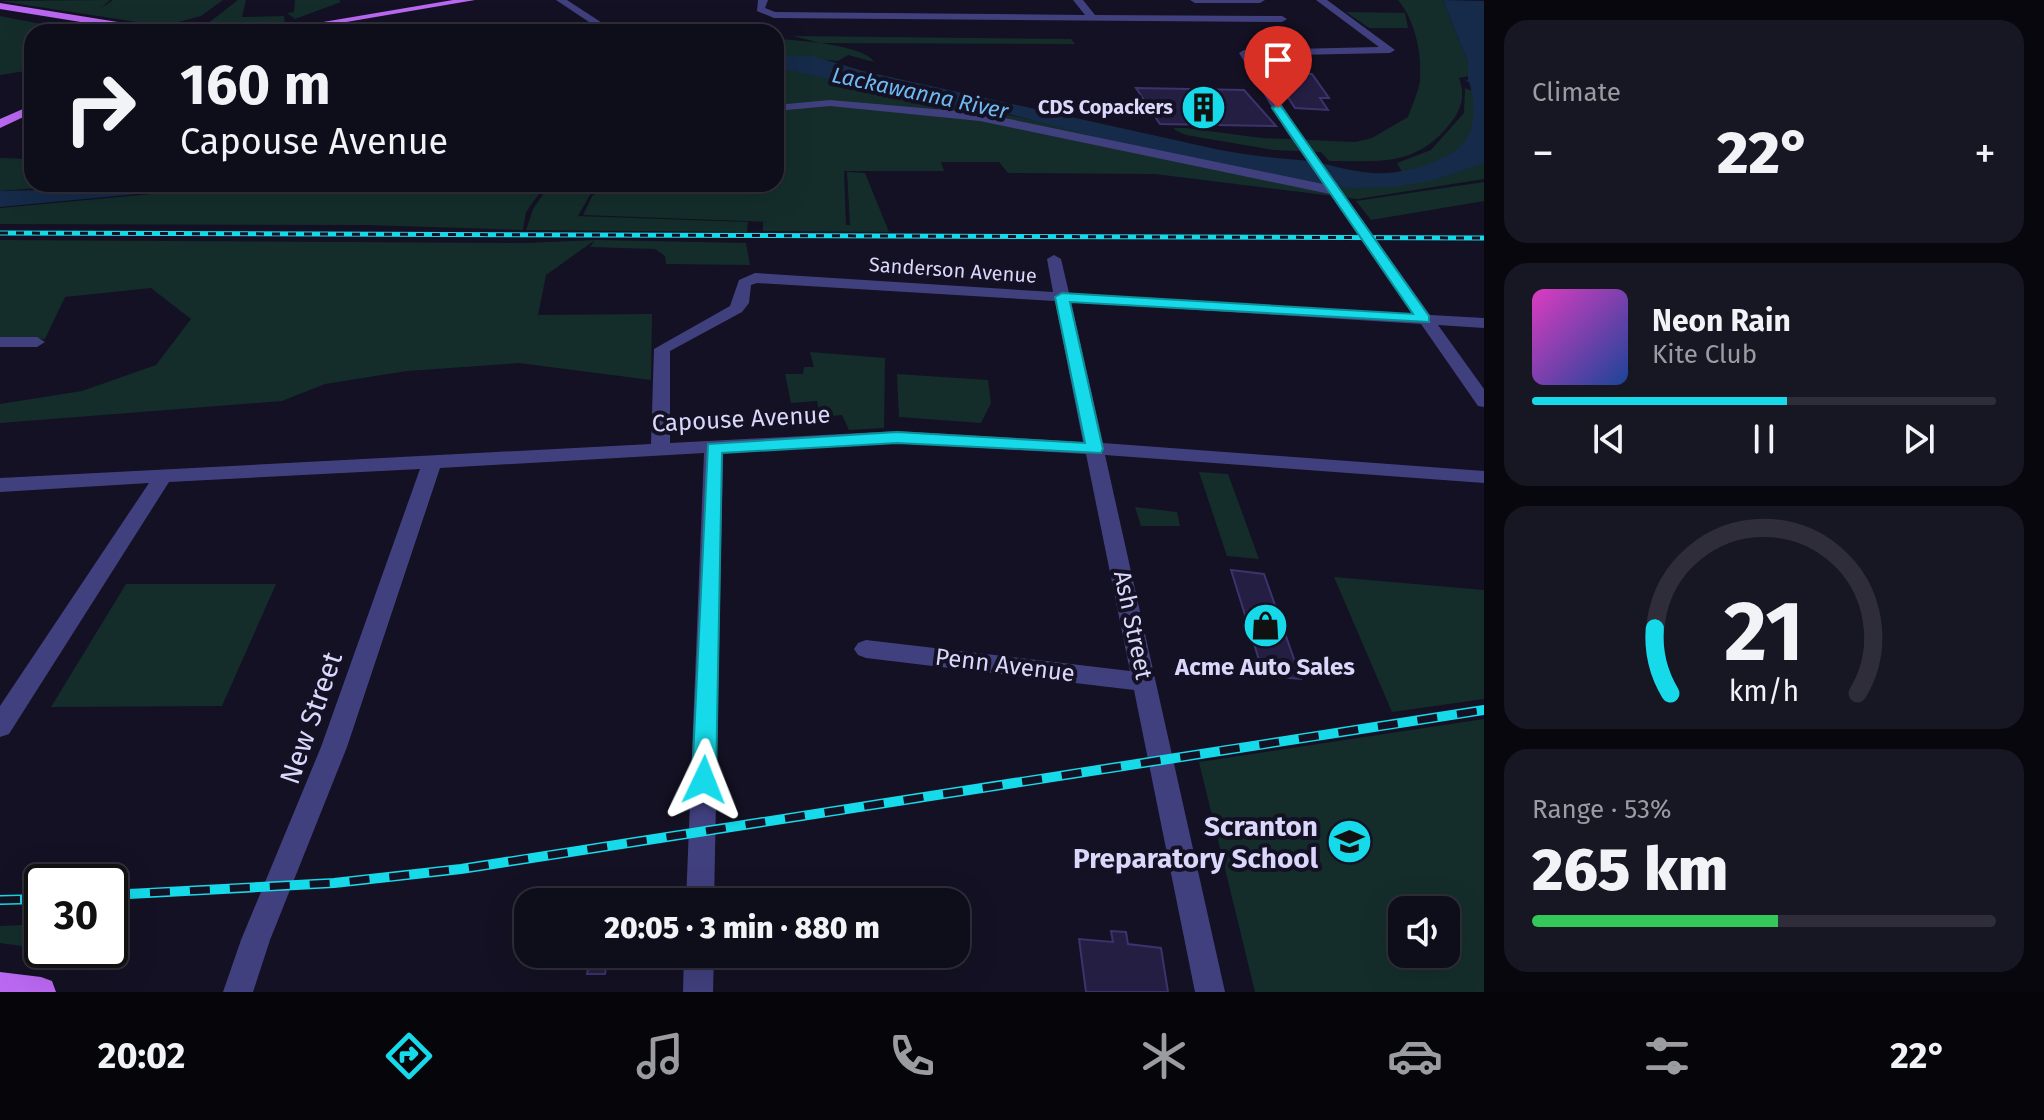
<!DOCTYPE html>
<meta charset="utf-8">
<style>
body{margin:0;font-family:"Fira Sans",sans-serif;background:#171623;color:#f1f3f6;height:100vh;display:flex;flex-direction:column;font-size:30px;white-space:nowrap}
*{box-sizing:border-box;margin:0}
p{font-size:26px;color:#9b9ca2}
.icon{flex:none;width:44px;height:44px;fill:none;stroke:currentColor;stroke-width:2;stroke-linecap:round;stroke-linejoin:round}
.map{position:relative;flex:1;overflow:hidden}
.drawer{display:flex;flex-direction:column;gap:20px;padding:20px;background:#08070e;width:560px}
.drawer>*{flex:none}
.hud{position:absolute;left:24px;top:24px;width:760px;height:168px;border-radius:24px;box-shadow:0 8px 32px #0002,0 0 0 2px #2e2d39;background:#0e0d1a;color:#f1f3f6;overflow:hidden}
.fabs{position:absolute;left:1388px;top:896px;display:grid;gap:16px}
.fabs a{display:grid;place-items:center;width:72px;height:72px;border-radius:16px;background:#0e0d1a;box-shadow:0 8px 32px #0002,0 0 0 2px #2e2d39;font-size:40px}
.speed{position:absolute;left:24px;top:864px;display:flex;gap:16px;font-size:40px;font-weight:700;text-align:center}
.speed>*{display:grid;place-content:center;width:104px;height:104px;border-radius:50%;background:#0e0d1a;box-shadow:0 8px 32px #0002,0 0 0 2px #2e2d39;line-height:1}
.speed .limit{border:4px solid #111;border-radius:12px;background:#fff;color:#111}
.pin{position:absolute;display:grid;place-items:center;width:68px;height:68px;color:#fff;margin:-82px -34px;border-radius:50% 50% 50% 0;rotate:-45deg;box-shadow:0 0 8px #0007}
.pin .icon{rotate:45deg}
.me{position:absolute;width:88px;margin:-44px;rotate:2deg;stroke-linejoin:round;filter:drop-shadow(0 0 6px #0008)}
.turn{display:flex;align-items:center;gap:28px;height:168px;padding:0 24px;font-size:36px}
.turn .icon{width:104px;height:104px;stroke-width:2.5}
.turn b{display:block;font-size:56px;line-height:68px}
.big{font-size:60px;font-weight:800;line-height:1.1}
.drawer .card{flex:1;display:flex;flex-direction:column;justify-content:center;gap:12px;min-width:0;padding:0 28px;border-radius:24px;background:#171623}
.drawer .dial{align-items:center;gap:0}
.dial svg{height:208px;overflow:visible;fill:none;stroke:#2e2d39;stroke-width:7;stroke-linecap:round;text-anchor:middle}
.dial text{fill:#f1f3f6;stroke:none}
.song{display:flex;align-items:center;gap:24px}
.cover{width:96px;height:96px;border-radius:12px;background:linear-gradient(135deg,hsl(310 70% 55%),hsl(220 70% 35%))}
.played{height:8px;border-radius:4px;background:linear-gradient(90deg,#16dae9 55%,#2e2d39 55%)}
.keys{display:flex;justify-content:space-around;direction:ltr}
.heat{display:flex;justify-content:space-between;align-items:center;font-size:44px;direction:ltr}
.charge{height:12px;border-radius:6px;background:linear-gradient(90deg,#34c759 53%,#2e2d39 0)}
.trip{position:absolute;left:514px;top:888px;width:456px;height:80px;border-radius:24px;background:#0e0d1a;box-shadow:0 8px 32px #0002,0 0 0 2px #2e2d39;font-weight:800;line-height:80px;text-align:center}
.tabs{display:flex;height:128px;justify-content:space-around;align-items:center;background:#06050a;color:#9b9ca2}
.tabs .icon{width:56px;height:56px}
.tabs .current{color:#16dae9}
.tabs b{font-size:36px;color:#f1f3f6}
main{display:flex;flex:1;min-height:0}
.map>svg:first-child{display:block}
</style>
<main>
<div class="map">
<svg width="1484" height="992" viewBox="0 0 1484 992">
<rect width="100%" height="100%" fill="#131123"/>
<path fill="#142d2b" fill-rule="evenodd" d="M110 0 101 8 113 0H223L201 16 163 26 0 1Z
M238 0H246L242 17 284 16 285 25 238 31 208 29 207 24Z
M295 0H339L341 2 295 19 287 13 294 12Z
M1398 0H1443L1468 63V76L1459 78C1466 96 1461 111 1449 125 1415 167 1379 161 1329 161L1321 152 1274 150 1186 135 1175 130 1174 128H1185L1262 138 1355 142 1372 138 1408 117C1412 105 1419 91 1420 80 1422 53 1415 20 1398 0Z
M1346 12 1405 13 1408 28H1369Z
M0 16 83 32H32V70L0 75Z
M793 36 1071 39 1075 44 820 43Z
M776 39C797 40 865 45 874 62L848 55 838 61 801 57 951 102 1165 150 1405 177 1397 163 1431 150 1464 113 1465 88 1484 96V179L1358 199 1155 174 1008 173 999 162H941L944 171H844L846 225H850L847 172 865 173 889 232 763 231V222H771L583 215 592 196 608 184H776Z
M0 158 32 159V184H89L0 191Z
M1484 182V201L1371 220 1356 201Z
M260 184H546L526 212 523 230 366 225 0 224V208Z
M550 184H605L590 195 578 216 748 222 747 232 526 230 533 209Z
M0 240 527 243 596 240 746 243 750 265 666 264 665 256 655 249 590 247 595 240 546 275 538 315 652 314 651 380 519 363 407 371 325 384 282 401 0 423V404L82 391 156 365 191 319 151 288 65 297 45 339 0 338Z
M810 352 885 358 884 428 849 430 842 415 820 417 817 401 791 403 785 374H803L804 367H814Z
M897 374 988 380 991 403 981 423 899 417Z
M1199 472 1228 474 1259 559 1227 556Z
M1135 507 1177 512 1180 526H1141Z
M1334 577 1484 590V699L1392 712Z
M126 584H276L222 706 51 707Z
M1484 719V992H1255L1199 762ZM1402 910H1446V954H1402Z
M42 924V949L0 943V926Z"/>
<path fill="#152b49" d="M1443 0 1484 1V163L1431 181 1392 187 1352 188 1290 180 1123 144 1001 112 878 90 776 67V56H813L863 71 1220 150C1247 155 1273 158 1300 160 1325 162 1349 172 1373 173 1400 175 1440 164 1461 146 1477 132 1475 100 1469 82L1465 81 1468 80V63Z
M112 184H242L0 207V191L47 190Z"/>
<path fill="#251e43" stroke="#3c336c" stroke-width="2" d="M1272 72 1312 74 1329 98H1320L1328 110 1295 108Z
M1136 88 1244 90 1276 126 1160 124Z
M1231 570 1264 574 1301 679 1264 676Z
M1111 931 1126 932 1128 944 1161 948 1168 992H1086L1079 939 1113 942Z
M591 954H608L605 974H587Z"/>
<g fill="none" stroke-linecap="round" stroke-linejoin="round">
<path fill="#41407e" fill-rule="evenodd" d="M556 0H567L616 32H604Z
M758 0H768L765 8 775 12 1085 15 1073 0H1083L1095 15 1282 16 1287 19 1282 22 774 18 757 11Z
M1190 0H1265L1260 3H1195Z
M1316 0H1327L1395 50 1390 53 1251 56 1298 130 1430 315 1484 318V328L1438 325 1484 389V407L1478 406 1421 324 1071 302 1103 443 1484 471V483L1105 455 1225 992H1195L1134 690 866 658 858 655 854 649 858 643 866 640 1130 671 1086 454 897 443 723 452 714 902H686L704 453 440 468 347 747 270 940 253 992H223L241 940 321 747 420 469 169 482 9 734 0 737V706L149 483 0 492V478L651 444 654 349 730 306 739 280 755 273 1053 292 1047 259 1054 255 1061 259 1069 293 1413 314 1330 194 980 121 830 106 776 111V105L830 100 980 113 1323 184 1286 131 1239 53 1244 50 1379 47ZM757 283 1055 301 1083 442 897 431 670 443V351L742 312 749 303 751 285Z
M0 337H37L45 342 37 347H0Z
M684 954H714L713 992H683Z"/>
<path fill="#ba68f1" fill-rule="evenodd" d="M453 0H475L288 32H264Z
M0 3 161 29 166 32H143L0 9Z
M32 105V113L0 128V119Z
M0 972 41 977 52 981 56 992H0Z"/>
<defs>
<path id="rail-far1" d="M0 233 1484 238"/>
<path id="rail" d="M110 895 334 883 461 869 1484 710
M0 900 42 899"/>
</defs>
<use href="#rail-far1" stroke="#16dae9" stroke-width="5"/>
<use href="#rail" stroke="#16dae9" stroke-width="10"/>
<use href="#rail-far1" stroke="#131123" stroke-width="3" stroke-dasharray="8" stroke-linecap="butt"/>
<use href="#rail" stroke="#131123" stroke-width="7" stroke-dasharray="20" stroke-linecap="butt"/>
</g>
<path fill="#16dae9" stroke="#0e8e97" stroke-width="2" d="M1278 105 1281 106 1429 316V322L1070 302 1103 449 1101 453 897 443 722 453 716 780 713 787 704 790 696 787 692 780 708 444 897 432 1085 443 1055 297 1062 293 1413 314 1272 108Z"/>
<defs>
<symbol id="building-disc" viewBox="-11 -11 22 22"><circle r="9.5" fill="#16dae9" stroke="#131123"/><path d="M-4-6H4V6H1V3H-1V6H-4ZM-2.5-4.3h1.7v1.8h-1.7ZM.8-4.3h1.7v1.8H.8ZM-2.5-1h1.7V.8h-1.7ZM.8-1h1.7V.8H.8Z" fill="#111"/></symbol>
<symbol id="shop-disc" viewBox="-11 -11 22 22"><circle r="9.5" fill="#16dae9" stroke="#131123"/><path d="M-5-2.5h2.3a2.7 3.5 0 0 1 5.4 0H5L5.5 6h-11ZM-1.5-2.5h3a1.5 2.3 0 0 0-3 0Z" fill="#111"/></symbol>
<symbol id="school-disc" viewBox="-11 -11 22 22"><circle r="9.5" fill="#16dae9" stroke="#131123"/><path d="M0-5L7-2L0 1L-7-2ZM-4 1L0 2.5L4 1V4Q0 6-4 4Z" fill="#111"/></symbol>
</defs>
<g fill-rule="evenodd">
<use href="#building-disc" x="1178" y="82" width="51" height="51"/>
<use href="#shop-disc" x="1240" y="600" width="51" height="51"/>
<use href="#school-disc" x="1324" y="816" width="51" height="51"/>
</g>
<g text-anchor="middle" dominant-baseline="central" stroke-width="8" stroke-linejoin="round" paint-order="stroke">
<g font-size="20" font-weight="bold" fill="#dad7fb" stroke="#131123" text-anchor="end">
<text x="1173" y="107">CDS Copackers</text>
</g>
<g font-size="20" fill="#dad7fb" stroke="#131123">
<text transform="translate(953 270) rotate(4)">Sanderson Avenue</text>
</g>
<g font-size="22" font-style="italic" fill="#6fb9f2" stroke="#131123">
<text transform="translate(920 93) rotate(12)">Lackawanna River</text>
</g>
<g font-size="24" fill="#dad7fb" stroke="#131123">
<text transform="translate(741 419) rotate(-3)">Capouse Avenue</text>
<text transform="translate(1133 625) rotate(78)">Ash Street</text>
<text transform="translate(1005 665) rotate(7)">Penn Avenue</text>
</g>
<g font-size="24" font-weight="bold" fill="#dad7fb" stroke="#131123">
<text x="1265" y="667">Acme Auto Sales</text>
</g>
<g font-size="28" fill="#dad7fb" stroke="#131123">
<text transform="translate(311 718) rotate(-71)">New Street</text>
</g>
<g font-size="28" font-weight="bold" fill="#dad7fb" stroke="#131123" text-anchor="end">
<text x="1318" y="826">Scranton<tspan x="1318" dy="32">Preparatory School</tspan></text>
</g>
</g>
</svg>
<div class="fabs">
<a><svg class="icon" aria-label="sound" viewBox="0 0 24 24"><path d="M4 9h4l5-4v14l-5-4H4zM17 9q2 3 0 6"/></svg></a>
</div>
<div class="speed"><div class="limit">30</div></div>
<div class="pin" style="left:1278px;top:108px;background:#d93025"><svg class="icon" aria-label="arrive" viewBox="0 0 24 24"><path d="M6 21V4h12l-3 4 3 4H6"/></svg></div>
<svg class="me" style="left:704px;top:780px" viewBox="-20 -20 40 40"><path d="M0-17L14 15 0 8-14 15z" fill="#16dae9" stroke="#fff" stroke-width="4"/></svg>
<div class="trip">20:05 · 3 min · 880 m</div>
<div class="hud">
<div class="turn"><svg class="icon" aria-label="right" viewBox="0 0 24 24"><path d="M7 20v-9h11M14 6l5 5-5 5"/></svg><div><b>160 m</b>Capouse Avenue</div></div>
</div>
</div>
<section class="drawer">
<div class="card"><p>Climate</p>
<div class="heat"><a>−</a><b class="big">22°</b><a>+</a></div>
</div>
<div class="card">
<div class="song"><i class="cover"></i><div><b>Neon Rain</b><p>Kite Club</p></div></div>
<div class="played"></div>
<div class="keys"><svg class="icon" aria-label="previous" viewBox="0 0 24 24"><path d="M18 5L8 12l10 7zM5 5v14"/></svg><svg class="icon" aria-label="pause" viewBox="0 0 24 24"><path d="M8 5v14M16 5v14"/></svg><svg class="icon" aria-label="next" viewBox="0 0 24 24"><path d="M6 5l10 7-10 7zM19 5v14"/></svg></div>
</div>
<div class="card dial"><svg viewBox="0 0 100 80">
<path d="M14 69A42 42 0 1 1 86 69"/>
<path d="M14 69A42 42 0 0 1 8 44" stroke="#16dae9"/>
<text x="50" y="56" font-size="32" font-weight="700">21</text>
<text x="50" y="72" font-size="11">km/h</text>
</svg></div>
<div class="card"><p>Range · 53%</p><b class="big">265 km</b><div class="charge"></div></div>
</section>
</main>
<nav class="tabs">
<b>20:02</b>
<svg class="icon current" aria-label="directions" viewBox="0 0 24 24"><path d="M12 3l9 9-9 9-9-9zM9 14v-3h6M13 9l2 2-2 2"/></svg>
<svg class="icon" aria-label="music" viewBox="0 0 24 24"><path d="M9 18V5l10-2v13"/><circle cx="6" cy="18" r="3"/><circle cx="16" cy="16" r="3"/></svg>
<svg class="icon" aria-label="phone" viewBox="0 0 24 24"><path d="M5 4h4l2 5-3 2q2 4 5 5l2-3 5 2v4C11 20 4 13 5 4z"/></svg>
<svg class="icon" aria-label="climate" viewBox="0 0 24 24"><path d="M12 3v18M4 7l16 10M4 17L20 7"/></svg>
<svg class="icon" aria-label="car" viewBox="0 0 24 24"><path d="M5 17H2v-5l4-1 3-4h7l3 4 3 1v5h-3M9 17h6M6 11h13"/><circle cx="7" cy="17" r="2"/><circle cx="17" cy="17" r="2"/></svg>
<svg class="icon" aria-label="filters" viewBox="0 0 24 24"><path d="M4 7h16M4 17h16"/><circle cx="9" cy="7" r="2"/><circle cx="15" cy="17" r="2"/></svg>
<b>22°</b>
</nav>
